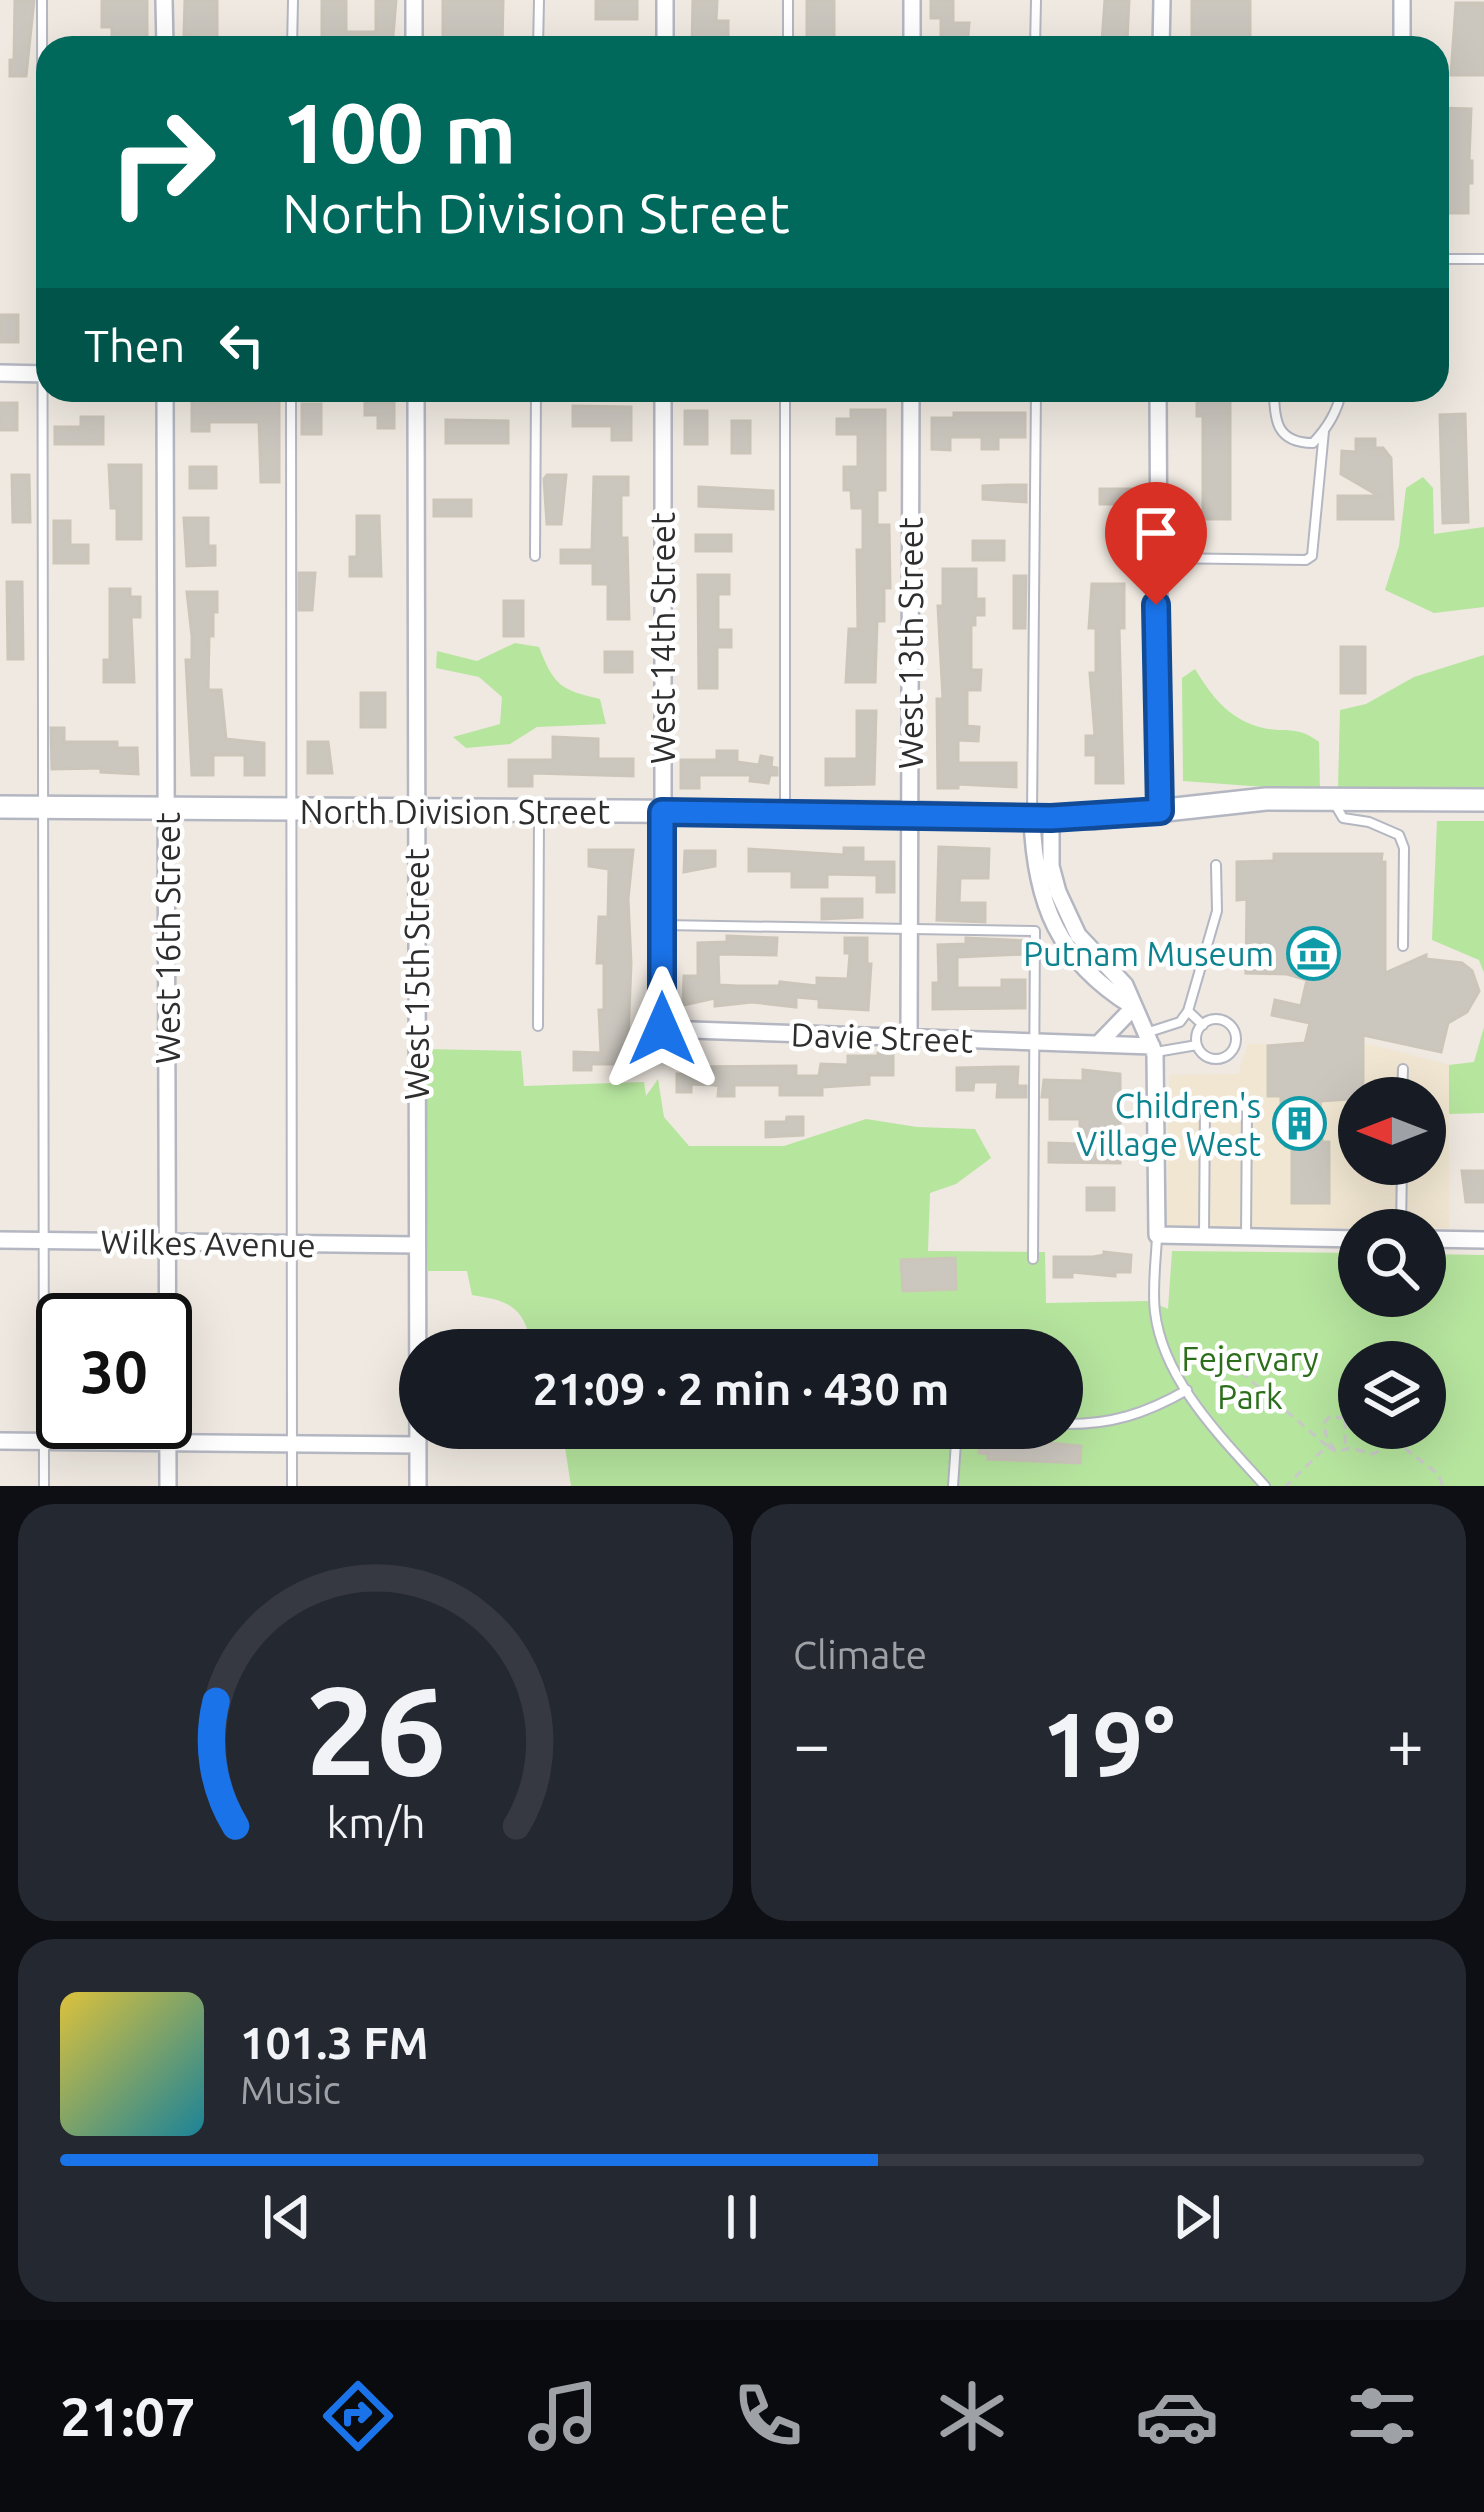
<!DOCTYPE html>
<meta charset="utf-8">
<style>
body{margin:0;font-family:Ubuntu,sans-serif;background:#242831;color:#f1f3f6;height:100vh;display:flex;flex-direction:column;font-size:45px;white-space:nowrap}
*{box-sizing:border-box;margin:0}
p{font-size:39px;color:#9ea1a6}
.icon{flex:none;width:66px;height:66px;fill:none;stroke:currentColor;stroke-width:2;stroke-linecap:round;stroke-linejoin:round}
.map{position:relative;height:1486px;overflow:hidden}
.details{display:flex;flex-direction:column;gap:18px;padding:18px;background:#0d0f14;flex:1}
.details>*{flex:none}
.hud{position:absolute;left:36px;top:36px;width:1413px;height:366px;border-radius:36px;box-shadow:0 12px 48px #0002;background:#00695c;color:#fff;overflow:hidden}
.needle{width:78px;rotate:270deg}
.controls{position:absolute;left:1338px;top:1077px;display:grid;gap:24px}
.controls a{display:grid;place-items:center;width:108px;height:108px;border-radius:50%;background:#171b24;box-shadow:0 12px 48px #0002;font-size:60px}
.speed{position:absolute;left:36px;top:1293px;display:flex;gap:24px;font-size:60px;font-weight:700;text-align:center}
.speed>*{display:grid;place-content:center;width:156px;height:156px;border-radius:50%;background:#171b24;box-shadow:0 12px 48px #0002;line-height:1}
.speed .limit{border:6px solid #111;border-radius:18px;background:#fff;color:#111}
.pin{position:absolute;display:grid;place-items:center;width:102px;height:102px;color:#fff;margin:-123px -51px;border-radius:50% 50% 50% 0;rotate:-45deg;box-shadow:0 0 12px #0007}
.pin .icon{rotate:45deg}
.me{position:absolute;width:132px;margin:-66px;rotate:0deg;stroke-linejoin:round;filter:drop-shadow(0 0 9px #0008)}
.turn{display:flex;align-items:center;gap:42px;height:252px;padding:0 48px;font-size:54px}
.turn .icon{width:156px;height:156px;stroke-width:2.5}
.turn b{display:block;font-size:84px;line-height:102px}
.then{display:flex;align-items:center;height:114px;padding:0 48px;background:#0003;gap:24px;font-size:45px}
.big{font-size:90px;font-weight:700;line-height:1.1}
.details .widget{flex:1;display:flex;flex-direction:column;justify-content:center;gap:18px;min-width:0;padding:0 42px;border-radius:36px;background:#242831}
.details .dial{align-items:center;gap:0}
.dial svg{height:312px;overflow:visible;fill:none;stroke:#363941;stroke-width:7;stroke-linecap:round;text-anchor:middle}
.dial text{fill:#f1f3f6;stroke:none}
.song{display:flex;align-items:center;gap:36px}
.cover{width:144px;height:144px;border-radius:18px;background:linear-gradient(135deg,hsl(50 70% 55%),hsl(190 70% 35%))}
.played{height:12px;border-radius:6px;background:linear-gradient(90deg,#1a73e8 60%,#363941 60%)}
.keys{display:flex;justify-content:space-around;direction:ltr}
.heat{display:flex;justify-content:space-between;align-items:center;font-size:66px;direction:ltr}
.details .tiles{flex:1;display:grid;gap:18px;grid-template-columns:1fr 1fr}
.widget:last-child{grid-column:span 2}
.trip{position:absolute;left:399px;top:1329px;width:684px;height:120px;border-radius:60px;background:#171b24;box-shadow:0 12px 48px #0002;font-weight:700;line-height:120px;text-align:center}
.tabs{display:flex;height:192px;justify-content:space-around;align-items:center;background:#090b0e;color:#9ea1a6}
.tabs .icon{width:84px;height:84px}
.tabs .active{color:#1a73e8}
.tabs b{font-size:54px;color:#f1f3f6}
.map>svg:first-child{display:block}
</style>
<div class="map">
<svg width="1484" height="1486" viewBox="0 0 1484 1486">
<rect width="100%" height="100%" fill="#efe9e1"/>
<path fill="#f0e6d1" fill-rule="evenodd" d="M1248 1044 1373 1045 1449 1065V1228H1167L1169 1075 1238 1074ZM1359 1098H1425V1164H1359Z"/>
<path fill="#b6e59e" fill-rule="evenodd" d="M1423 477 1433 488 1434 534 1484 527V607L1434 613 1385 590 1399 546 1406 488Z
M515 643 539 647C554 685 560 690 600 699L606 724 537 727 510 744 466 748 453 737 500 724 502 697 479 677 436 668 437 651 477 661Z
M1484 655V788H1338L1340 710 1366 704 1414 677Z
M1195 669C1211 695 1226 716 1256 726 1282 735 1294 723 1319 742L1320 791 1183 781 1182 678Z
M1437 821H1484V973L1479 960 1432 940Z
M1484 1027V1113L1449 1114V1065L1474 1062Z
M424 1049 521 1051 524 1086 644 1082 646 1096 658 1079 664 1117 689 1146H784L866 1119 917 1127 975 1129 991 1158 956 1184 930 1193 928 1251 1045 1252 1046 1303 1149 1301 1168 1309 1172 1251 1359 1253V1296H1425V1254L1484 1255V1486H571L562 1428H1062V1350H519L530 1339C522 1304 504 1300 472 1295L467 1271H428ZM1359 1362H1425V1428H1359Z"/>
<path fill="#cbc7bf" stroke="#cbc5ba" stroke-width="3" d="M15 0H34L26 76H10V60H14Z
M102 0H147V48H112V27H102Z
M185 0H217V48H197V35H184Z
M322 0H346V32H376V0H396L392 48 322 47Z
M443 0H503L502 48H443Z
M596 0H637V19H596Z
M693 0H717L716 21H728V48H692Z
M807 0H834V39H807Z
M931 0H953V23H969L967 48H941V18H931Z
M1105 0H1129L1127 41H1102Z
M1192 0H1250V48H1192Z
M1456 3H1484V75H1451Z
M1437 108 1471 109 1469 161H1472V183H1468V213H1437Z
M0 315H18V342H0Z
M1197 390H1230V519H1203V416H1197Z
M192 398H209V403L279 400V482H261L259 422H209V431H192Z
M0 403H17V430H0Z
M365 403H394V428H378V415H365Z
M302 404H321V434H302Z
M573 406 631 407V440H612V426H573Z
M851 410H885V490H877V525H889L890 588H884V621H877L875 682H846L849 629H858L857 550H863V508H852L851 490H844V467H858V434H837V419H851Z
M685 411H707V444H685Z
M954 413H1025V437H998V449H982V437H950V450L932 449V418H954Z
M1465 414 1468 522 1443 523 1440 415Z
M81 417H103V444H55V427H81Z
M446 420 508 421V443H446Z
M732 421H750V453H732Z
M1356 439H1375V448H1383L1391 458 1393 519H1338V496H1379L1341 474 1342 451 1356 452Z
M109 465H141V539H117V508H111Z
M190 467H216V488H190Z
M12 475H29L30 522H13Z
M547 475H566L561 524H547L544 479Z
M594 477H628V495H621V538H627L629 619H608V584H593V563H561V550H592Z
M1008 485H1026V502L983 499V486Z
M699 487 773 491V509L699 506Z
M1100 489H1134V504H1100Z
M434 500H471V516H434Z
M357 516H379L381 576H350V557H357Z
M184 518H208V546H215V565L187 566Z
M54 521H70V545H88V563H54Z
M696 535H731V551H696Z
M973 541H1004V560H973Z
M943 569H976V599H984V615H975V625H971V670H981L980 690H967V726L979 727 978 741 958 740V763H1016V787L958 784V788H938L937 699H943L938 606H943Z
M299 573H315L312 610H299Z
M698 575H729V594H718V630H731V647H717V688H699Z
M1014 576H1026L1025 628H1014Z
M7 582H22L23 659H8Z
M1092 584H1124V628H1119L1123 783H1096V755H1086V736H1095L1090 673H1096V628H1089Z
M110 589H130V597H140V617H131L134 682H104V660H110Z
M187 592H217V612H213V636H209L208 690H221L226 739 264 743V775H245V755H213V775H192L186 660H192V636Z
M504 601H523V636H504Z
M1341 647H1365V693H1341Z
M605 652H632V672H605Z
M361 693H385V727H361Z
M857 711H876L874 784 826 785V759H857Z
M51 728H64V742H117V748H137L138 774 101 772V768L52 769Z
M553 737 598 739V759H633V776L532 773V786H509V760H553Z
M308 742H328L332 773H308Z
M717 751H737V762L759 765 761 756 772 758 771 767 777 768V775H770L768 783 750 781 751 775H699V788H681V760H717Z
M939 847 989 849 988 878H960L959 903H985V922L937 920Z
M844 848H863V862H894V892H877V875L827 874V887H792V871H749V849L844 855Z
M589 850H633L628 899 631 963 627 1064H591V1070H574V1052L601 1053 599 1010H604V963H597L599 917H608L609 869 589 866Z
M685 851H715V866L684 872Z
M1274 854H1382L1381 862H1385V973L1426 955V959L1462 963 1472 971 1479 991 1467 1012 1448 1023 1441 1052 1363 1035V1098L1320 1101 1322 1142H1329V1203H1292V1122H1281V1096H1268V1046L1305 1043 1310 1023 1272 1015 1275 1000 1301 1006 1307 980 1287 974 1246 973 1247 899 1237 900V862L1274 861Z
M822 899H862V917L822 919Z
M727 936 777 938 776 955 718 954 719 985 738 986H779L780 982 817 986V978L848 979 850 953H845V938H867V964H871L868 1010 819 1007V999L796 997V1007L752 1002 715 1006V998L683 1005 684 976H698V943L727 942Z
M966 938 1026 941V954L957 957V988H1002V980H1025V1008L933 1009V983H939L938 945 966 944Z
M878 1053H893V1075H869V1084L822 1087V1095H780V1085H734V1096H718L719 1086 714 1085 691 1084V1092H677V1074H690V1067L796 1066V1076H819L821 1064 848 1065V1056H878Z
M1003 1067H1018L1017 1086H1026V1097H997L998 1082H974L973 1090H957V1068Z
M1083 1070 1120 1074V1163L1049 1162V1143L1080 1144V1119H1050V1097H1042L1044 1080 1083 1081Z
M787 1117H803V1135L766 1137V1122H786Z
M1462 1171H1484V1202H1466Z
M1087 1188H1114V1210H1087Z
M1104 1252 1131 1255 1130 1272H1115V1276L1072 1272V1277H1054V1257H1093L1104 1255Z
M955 1258 956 1289 903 1291 901 1260Z
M989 1437 1081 1446 1080 1463 988 1459V1454L979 1453 980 1441 989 1442Z"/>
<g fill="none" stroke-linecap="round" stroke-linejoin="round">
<defs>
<path id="service" d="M42 0 44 1486
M292 48 293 0
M538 48 539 0
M788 48V0
M1035 48 1036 0
M1437 259H1484
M291 390 292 1486
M1274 390C1274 421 1277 443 1313 443 1328 427 1337 412 1342 390
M535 556 536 390
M1159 558 1306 560 1312 556 1324 431
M1333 801 1343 818 1369 822 1399 835 1404 848 1403 946
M785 808V390
M1032 814 1036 390
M663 925 1035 931 1033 1259
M1196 1039a20 20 0 1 1 40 0a20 20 0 1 1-40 0Z
M1203 1025 1188 1011 1217 911 1216 865
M538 1026 539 813
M1149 1032 1180 1022 1188 1011
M1156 1052 1197 1045
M1402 1098 1403 1069
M1401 1230 1402 1164
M1204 1234 1205 1103 1247 1107 1246 1236
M1157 1236C1156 1261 1152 1288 1155 1312 1163 1380 1221 1437 1265 1486
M1062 1424C1110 1425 1145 1414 1187 1390
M953 1486 957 1428"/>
<path id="minor" d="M164 0 165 48
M1402 0V48
M414 48V0
M665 48V0
M912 48V0
M1161 48 1162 0
M0 373 48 374
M165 390 168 1486
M416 390 418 1486
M663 390V1029L1152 1046
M1158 390 1160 811
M1032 818C1035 903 1058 960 1132 1006
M1051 818V866L1058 892 1078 935 1125 985 1155 1054 1157 1235 1359 1239
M909 1039 911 390
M1101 1041 1133 1008
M1425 1239 1484 1240
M0 1240 417 1245
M0 1441 418 1445"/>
<path id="secondary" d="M0 807 910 813 1093 818 1266 799 1484 800"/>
</defs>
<use href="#service" stroke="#b4b7c1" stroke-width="12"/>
<use href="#minor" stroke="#b4b7c1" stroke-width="20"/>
<use href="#secondary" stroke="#b4b7c1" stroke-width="26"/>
<path stroke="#c9c9c9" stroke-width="3" stroke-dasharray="9 6" stroke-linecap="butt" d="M1218 1352 1327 1446 1286 1486
M1345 1420V1443L1350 1448
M1393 1439 1438 1474 1443 1486
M1328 1447 1337 1452 1350 1448 1373 1454 1388 1445 1393 1428
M1335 1450 1327 1440 1324 1423 1329 1417 1345 1418 1352 1409H1359"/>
<use href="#service" stroke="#fff" stroke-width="8"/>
<use href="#minor" stroke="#fff" stroke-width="15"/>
<use href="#secondary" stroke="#fff" stroke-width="21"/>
</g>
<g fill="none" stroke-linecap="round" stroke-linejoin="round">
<defs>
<path id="route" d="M662 1029V812L1051 818 1160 811 1156 605"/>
</defs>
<use href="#route" stroke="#114b97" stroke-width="30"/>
<use href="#route" stroke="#1a73e8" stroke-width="21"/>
</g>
<defs>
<symbol id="museum-ring" viewBox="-11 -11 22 22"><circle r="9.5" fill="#fff" stroke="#0f9aa8" stroke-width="1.5"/><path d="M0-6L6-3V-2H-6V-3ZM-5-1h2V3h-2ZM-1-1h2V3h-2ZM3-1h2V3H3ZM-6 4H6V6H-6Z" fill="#0f9aa8"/></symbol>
<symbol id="building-ring" viewBox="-11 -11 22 22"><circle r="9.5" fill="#fff" stroke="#0f9aa8" stroke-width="1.5"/><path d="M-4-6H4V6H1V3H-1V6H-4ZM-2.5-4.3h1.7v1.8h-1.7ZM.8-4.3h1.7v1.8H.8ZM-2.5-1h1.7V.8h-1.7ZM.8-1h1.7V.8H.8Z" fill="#0f9aa8"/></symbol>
</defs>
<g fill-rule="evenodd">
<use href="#museum-ring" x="1284" y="924" width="59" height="59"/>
<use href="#building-ring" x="1270" y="1094" width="59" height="59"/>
</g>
<g text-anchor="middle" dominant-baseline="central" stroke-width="9" stroke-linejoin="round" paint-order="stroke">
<g font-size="33" fill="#2e2e2e" stroke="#fff">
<text transform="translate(662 638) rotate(-90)">West 14th Street</text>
<text transform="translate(910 643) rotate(-90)">West 13th Street</text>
<text x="455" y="811">North Division Street</text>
<text transform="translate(167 938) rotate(-90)">West 16th Street</text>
<text transform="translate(416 974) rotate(-90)">West 15th Street</text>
<text transform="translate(882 1037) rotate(2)">Davie Street</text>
<text transform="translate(208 1243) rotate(1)">Wilkes Avenue</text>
</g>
<g font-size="33" fill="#0d838f" stroke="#fff" text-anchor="end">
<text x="1274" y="953">Putnam Museum</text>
<text x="1261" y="1105">Children's<tspan x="1261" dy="38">Village West</tspan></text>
</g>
<g font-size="33" fill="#2c6e1b" stroke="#fff">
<text x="1250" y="1358">Fejervary<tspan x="1250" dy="38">Park</tspan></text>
</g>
</g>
</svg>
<div class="controls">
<a><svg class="needle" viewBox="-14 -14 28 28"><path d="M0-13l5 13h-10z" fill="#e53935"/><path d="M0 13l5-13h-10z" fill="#9ea1a6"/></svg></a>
<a><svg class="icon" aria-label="search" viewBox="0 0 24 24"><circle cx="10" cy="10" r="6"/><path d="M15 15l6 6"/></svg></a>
<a><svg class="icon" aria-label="layers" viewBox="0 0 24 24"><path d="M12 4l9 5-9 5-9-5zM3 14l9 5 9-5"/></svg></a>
</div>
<div class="speed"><div class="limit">30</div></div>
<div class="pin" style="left:1156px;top:605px;background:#d93025"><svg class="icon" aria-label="arrive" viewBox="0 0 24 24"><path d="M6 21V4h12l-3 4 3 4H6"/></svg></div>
<svg class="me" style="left:662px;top:1029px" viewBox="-20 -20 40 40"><path d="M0-17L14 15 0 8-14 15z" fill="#1a73e8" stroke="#fff" stroke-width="4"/></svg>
<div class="trip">21:09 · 2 min · 430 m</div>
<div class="hud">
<div class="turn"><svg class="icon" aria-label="right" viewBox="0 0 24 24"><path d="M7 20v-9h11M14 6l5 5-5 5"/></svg><div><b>100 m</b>North Division Street</div></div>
<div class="then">Then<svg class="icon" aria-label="left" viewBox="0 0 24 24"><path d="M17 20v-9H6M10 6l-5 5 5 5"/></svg></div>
</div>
</div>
<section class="details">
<div class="tiles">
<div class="widget dial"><svg viewBox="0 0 100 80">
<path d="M14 69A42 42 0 1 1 86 69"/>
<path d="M14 69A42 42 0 0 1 9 37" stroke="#1a73e8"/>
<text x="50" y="56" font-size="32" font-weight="700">26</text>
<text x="50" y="72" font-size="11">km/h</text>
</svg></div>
<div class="widget"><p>Climate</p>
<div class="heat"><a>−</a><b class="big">19°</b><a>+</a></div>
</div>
<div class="widget">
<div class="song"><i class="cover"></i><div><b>101.3 FM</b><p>Music</p></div></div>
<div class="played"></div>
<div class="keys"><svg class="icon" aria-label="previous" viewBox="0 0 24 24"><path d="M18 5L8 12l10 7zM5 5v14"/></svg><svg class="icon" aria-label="pause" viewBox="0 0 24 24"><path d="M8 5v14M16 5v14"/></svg><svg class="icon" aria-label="next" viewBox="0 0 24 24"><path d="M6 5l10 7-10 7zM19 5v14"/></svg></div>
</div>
</div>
</section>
<nav class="tabs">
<b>21:07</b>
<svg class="icon active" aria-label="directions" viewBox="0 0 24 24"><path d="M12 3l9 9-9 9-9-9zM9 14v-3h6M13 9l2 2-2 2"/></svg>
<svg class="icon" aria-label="music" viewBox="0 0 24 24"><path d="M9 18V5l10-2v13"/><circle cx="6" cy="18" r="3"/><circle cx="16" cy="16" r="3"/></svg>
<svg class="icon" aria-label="phone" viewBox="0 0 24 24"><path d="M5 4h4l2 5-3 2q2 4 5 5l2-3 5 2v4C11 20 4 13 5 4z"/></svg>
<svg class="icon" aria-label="climate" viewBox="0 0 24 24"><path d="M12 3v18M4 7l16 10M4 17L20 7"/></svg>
<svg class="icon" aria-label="car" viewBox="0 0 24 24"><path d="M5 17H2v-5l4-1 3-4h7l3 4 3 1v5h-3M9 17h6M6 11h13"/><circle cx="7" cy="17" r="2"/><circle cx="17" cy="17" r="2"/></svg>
<svg class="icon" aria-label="filters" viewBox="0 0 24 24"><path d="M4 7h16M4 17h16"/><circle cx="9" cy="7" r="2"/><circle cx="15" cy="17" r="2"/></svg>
</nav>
